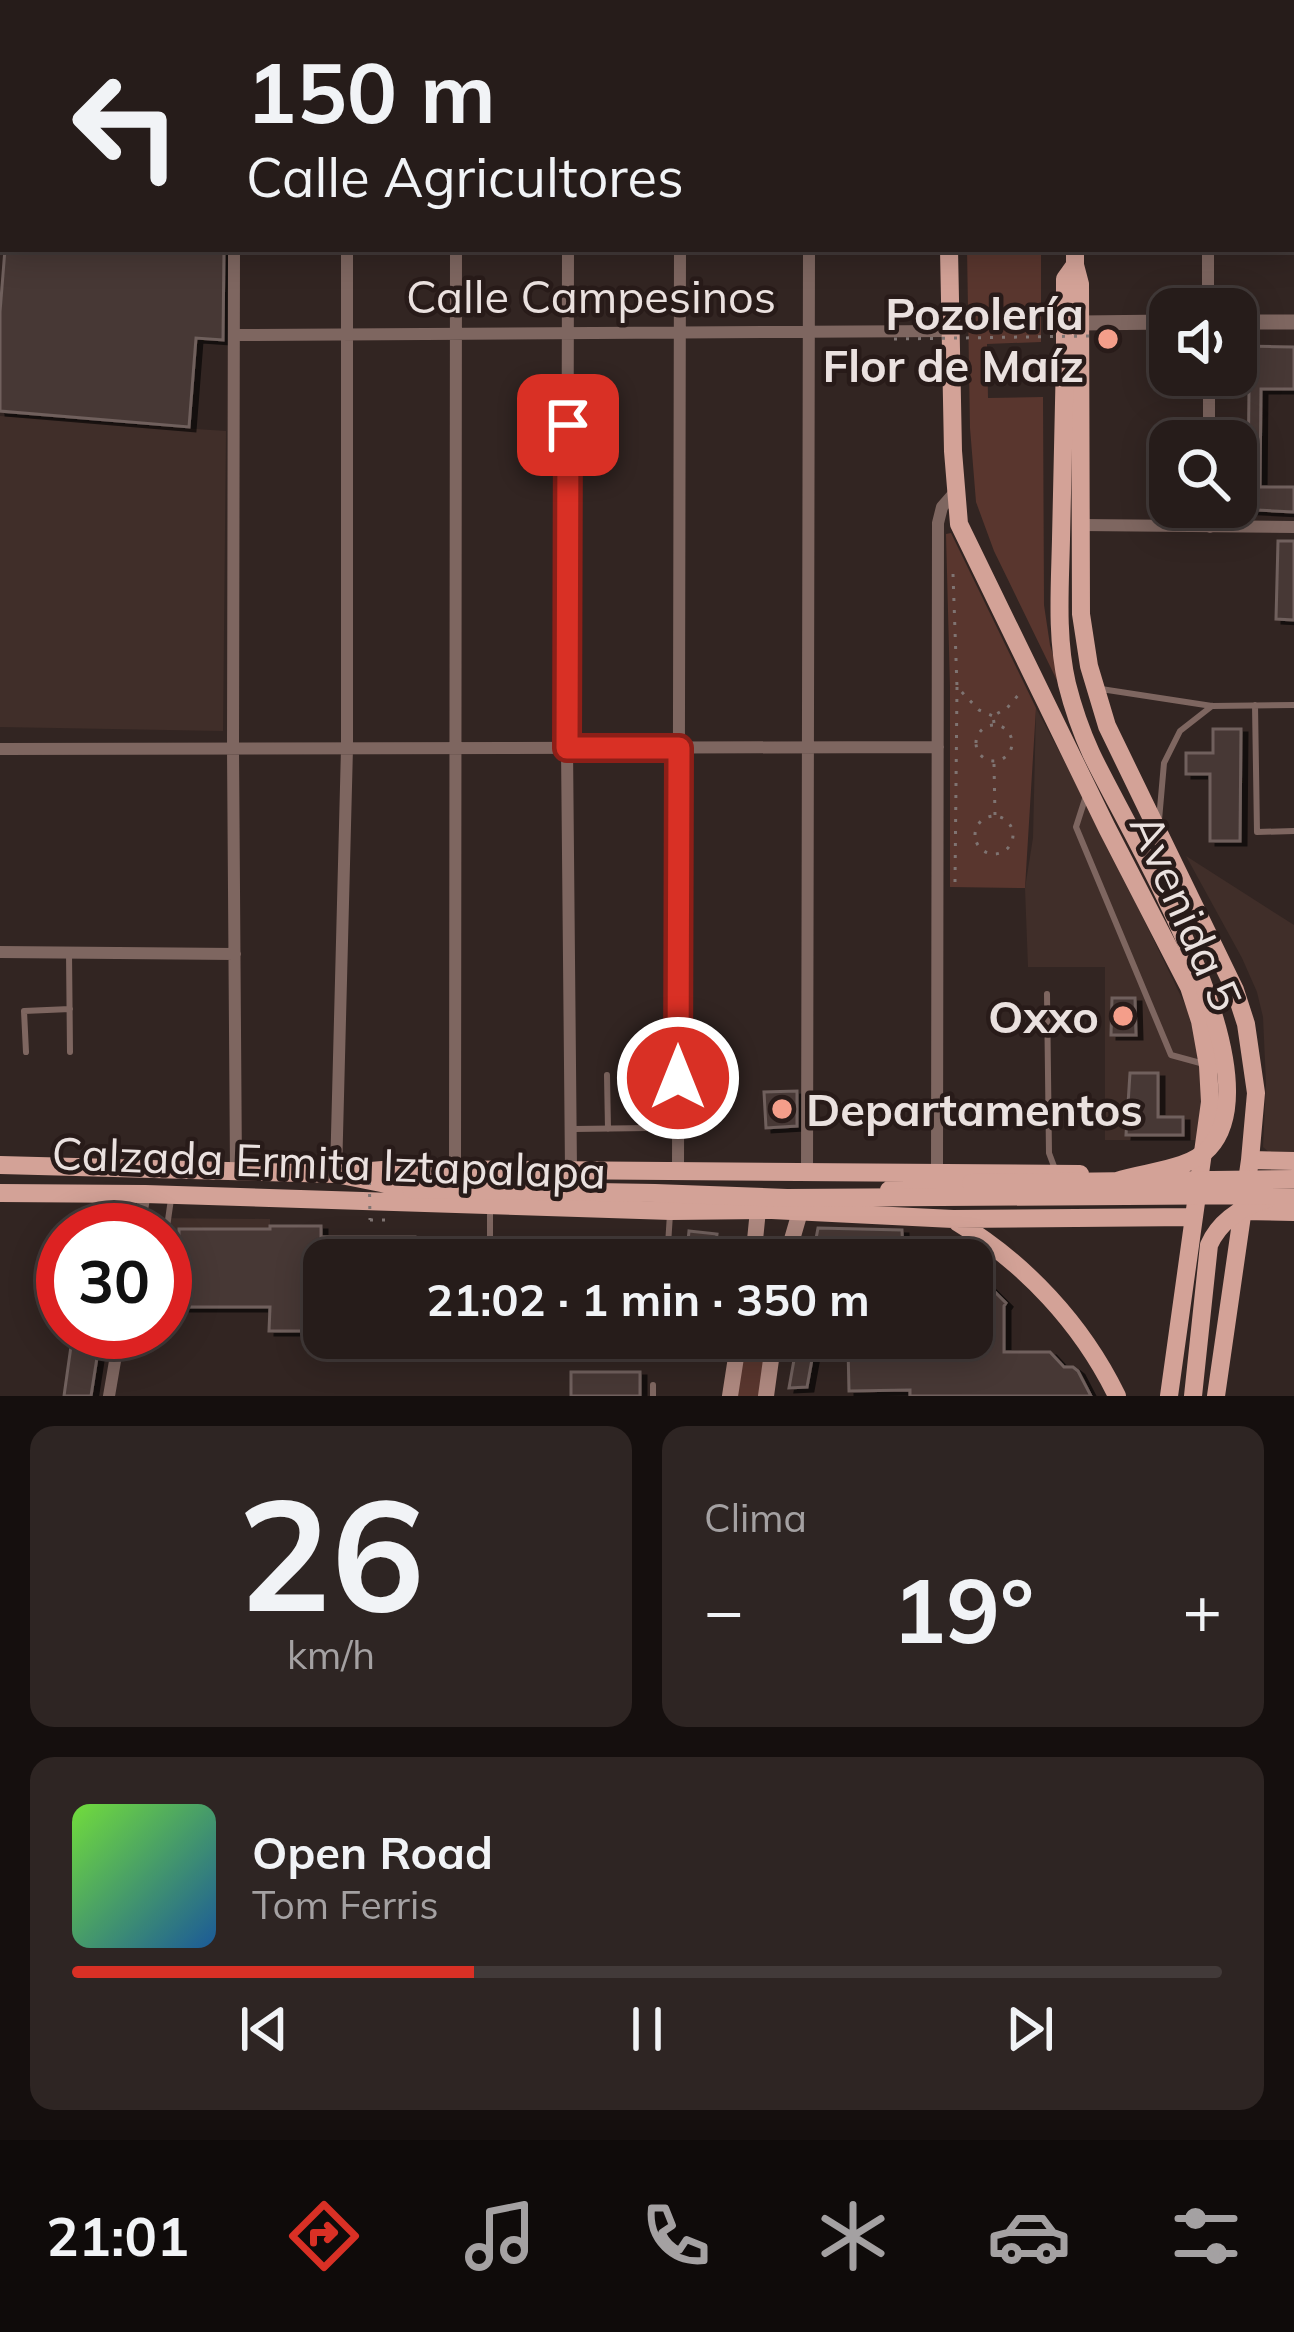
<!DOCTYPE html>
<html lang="es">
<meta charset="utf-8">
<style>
body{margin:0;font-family:Mulish,sans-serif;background:#2e2523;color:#f1f3f6;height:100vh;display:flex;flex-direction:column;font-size:45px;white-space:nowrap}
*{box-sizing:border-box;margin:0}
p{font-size:39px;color:#a4a1a2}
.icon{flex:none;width:66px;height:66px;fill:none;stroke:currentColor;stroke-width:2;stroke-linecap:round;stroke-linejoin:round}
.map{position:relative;height:1396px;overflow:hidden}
.details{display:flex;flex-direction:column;gap:30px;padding:30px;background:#150f0e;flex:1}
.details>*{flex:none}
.banner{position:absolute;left:0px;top:0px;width:1296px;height:252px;box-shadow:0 6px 30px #0003,0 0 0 3px #423a39;background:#261c1a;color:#f1f3f6;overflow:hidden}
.tools{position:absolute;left:1149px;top:288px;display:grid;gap:24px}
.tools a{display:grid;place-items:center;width:108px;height:108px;border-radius:24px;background:#261c1a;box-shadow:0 6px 30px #0003,0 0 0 3px #423a39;font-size:60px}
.speed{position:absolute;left:36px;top:1203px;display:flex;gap:24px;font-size:60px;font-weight:700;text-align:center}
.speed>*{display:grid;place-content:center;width:156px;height:156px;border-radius:50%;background:#261c1a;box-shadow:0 6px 30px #0003,0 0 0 3px #423a39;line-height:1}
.speed .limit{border:18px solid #d22;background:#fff;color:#111}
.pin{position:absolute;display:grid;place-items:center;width:102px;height:102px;color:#fff;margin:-51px;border-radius:24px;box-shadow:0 6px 18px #0006}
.me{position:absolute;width:132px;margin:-66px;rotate:0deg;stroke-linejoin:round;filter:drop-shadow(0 0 9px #0008)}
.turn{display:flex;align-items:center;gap:42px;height:252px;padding:0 48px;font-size:54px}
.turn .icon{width:156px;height:156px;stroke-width:2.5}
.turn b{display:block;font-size:84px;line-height:102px}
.big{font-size:90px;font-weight:700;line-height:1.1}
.details .tile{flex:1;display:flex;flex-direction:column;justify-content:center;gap:18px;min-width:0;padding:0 42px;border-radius:24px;background:#2e2523}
.details .dial{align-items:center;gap:0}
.dial b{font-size:156px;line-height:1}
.song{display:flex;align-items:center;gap:36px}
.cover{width:144px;height:144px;border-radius:18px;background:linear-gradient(135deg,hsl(100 70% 55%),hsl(210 70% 35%))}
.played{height:12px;border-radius:6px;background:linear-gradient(90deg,#d93025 35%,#423a39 35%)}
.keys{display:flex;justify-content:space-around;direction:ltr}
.heat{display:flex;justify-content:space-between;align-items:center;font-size:66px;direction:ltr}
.details .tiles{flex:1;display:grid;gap:30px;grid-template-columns:1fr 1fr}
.tile:last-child{grid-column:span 2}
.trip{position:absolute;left:303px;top:1239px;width:690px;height:120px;border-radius:24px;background:#261c1a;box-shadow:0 6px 30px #0003,0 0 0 3px #423a39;font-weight:700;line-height:120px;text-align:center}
.tabs{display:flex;height:192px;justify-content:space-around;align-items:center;background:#0f0b0a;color:#a4a1a2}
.tabs .icon{width:84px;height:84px}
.tabs .selected{color:#d93025}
.tabs b{font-size:54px;color:#f1f3f6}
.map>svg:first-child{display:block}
</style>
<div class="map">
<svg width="1294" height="1396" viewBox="0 0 1294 1396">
<defs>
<filter id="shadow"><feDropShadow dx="6" dy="4" stdDeviation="0" flood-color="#0009"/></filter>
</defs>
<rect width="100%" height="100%" fill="#322522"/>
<path fill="#402e29" d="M0 416 226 431 223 731 0 727Z
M1036 708 1092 813 1192 1019 1203 1062V1097L1197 1140H1105V967H1028L1025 888 1033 838Z
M1186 856 1294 925V1154H1271L1263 1147 1266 1083 1263 1017 1257 992 1242 958Z
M152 1218 270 1219V1307H165V1230H150Z"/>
<path fill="#59362e" d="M967 249H1041V342L987 344 988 398 1043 397 1044 605 1050 645 1066 699 994 551 976 502 970 428Z
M951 533 1036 708 1025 888 950 887V688L946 534Z
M743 1338H766L759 1396H733Z"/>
<path fill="#473936" stroke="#70605d" stroke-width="3" filter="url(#shadow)" d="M5 249H224L223 340 196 338 189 427 0 411V312Z
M1236 346 1294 347V389H1261L1260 487H1294V512L1236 509V486H1248L1249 389H1230V375H1236Z
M1278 541H1294V620L1276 619Z
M1213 729H1241L1240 841H1210V774H1186V753H1213Z
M1112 998H1135L1136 1035H1111Z
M1130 1073H1158V1117H1183V1135H1126Z
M797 1091V1126L766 1128 764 1092Z
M270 1226H321V1237H415V1260H321L320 1331H269L270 1307H179V1229H270Z
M818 1228 902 1230 903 1260H812Z
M689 1231 717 1234 714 1260H686Z
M972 1286H989L1006 1303 1004 1306V1352H1050L1064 1367H1073L1078 1371 1091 1396H910V1390L849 1391 848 1348 914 1346V1338H972Z
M73 1332H101L91 1396H64Z
M797 1343H815L807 1387 789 1388Z
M571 1372H640V1396H571Z"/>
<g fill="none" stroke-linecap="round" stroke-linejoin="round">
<path stroke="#7f7472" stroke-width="3" stroke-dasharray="3 9" stroke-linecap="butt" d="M953 574 957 687 979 710 993 716
M994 723 993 716 1007 708 1021 692
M976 743a18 18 0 1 1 36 0a18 18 0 1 1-36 0Z
M994 764 995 815
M975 835a19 19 0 1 1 38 0a19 19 0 1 1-38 0Z
M955 882 957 687
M370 1220H392"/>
<path stroke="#7e6660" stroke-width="6" d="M1101 689 1212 706 1294 705
M1255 705 1257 832 1294 831
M1085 799 1076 827 1171 1055 1204 1064
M1159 820 1164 763 1180 731 1212 706
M69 953 70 1052
M1047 994 1049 1153 1055 1169
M26 1052 24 1011 70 1009
M607 1075 608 1129
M574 1129 649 1128
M165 1241 171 1199
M490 1260V1210
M667 1260 670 1214
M589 1338 590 1344 599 1353 732 1358
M453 1350H489V1338
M653 1385V1396"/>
<path stroke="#7e6660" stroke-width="12" d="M347 0V3
M455 0V3
M808 0V3
M235 3V0
M568 3V0
M680 3V0
M1210 3V0
M234 249 233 749 236 1171
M568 249 567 748 571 1170
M1208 309V249
M234 335 949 331
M1209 375V441
M1210 507V527
M1081 525 1294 527
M0 749 938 747
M0 952 235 954
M455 1169 456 249
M678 1172 680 249
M807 1173 809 249
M937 1173 938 523 942 507 956 491
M336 1174 347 748V249
M138 1230 145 1194
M109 1396 120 1332"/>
<path stroke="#7e6660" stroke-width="15" d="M1236 322H1294
M1080 323 1170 322"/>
<path stroke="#ae887f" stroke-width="16" d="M0 44 3 9
M753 1260 758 1210
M786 1260 800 1212
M730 1396 739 1338
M766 1396 774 1338"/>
<path stroke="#d3a297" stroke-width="18" d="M948 0V3
M1076 3V0
M949 249 953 451 959 524 1107 828 1189 987 1200 1021 1208 1066 1210 1102 1169 1396
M1075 249V265L1080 284 1081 614 1089 666 1107 726 1235 990 1246 1024 1256 1093 1250 1160 1216 1396
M1065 357V279L1075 265
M1250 1160 1294 1161
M0 1165 336 1174 411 1189
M336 1174 394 1169 1080 1174
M889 1190 963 1184
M0 1193 145 1194 671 1211 772 1210 953 1219 1194 1217
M1242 1211 1294 1212
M957 1222C1025 1263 1082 1324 1117 1396"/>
<path stroke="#7f7472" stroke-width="3" stroke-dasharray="3 9" stroke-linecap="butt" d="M894 339 1089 336
M369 1158 370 1220"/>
<path stroke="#d3a297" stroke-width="18" d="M1065 357C1064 418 1062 479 1061 539 1060 587 1056 637 1067 684 1073 708 1081 731 1091 753 1127 830 1279 1072 1209 1148 1188 1171 1146 1171 1117 1181
M971 1183 1294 1179
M411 1189 655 1193 787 1198 1290 1195
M1193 1396 1209 1245C1220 1220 1242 1207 1267 1199"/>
</g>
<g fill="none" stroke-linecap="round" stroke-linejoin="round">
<defs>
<path id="route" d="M568 425 567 748H679L678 1078"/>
</defs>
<use href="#route" stroke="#8d1f18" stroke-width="30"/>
<use href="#route" stroke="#d93025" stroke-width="21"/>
</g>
<g fill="#f49e8a" stroke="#281b19" stroke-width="4.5">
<circle cx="1108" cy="339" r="12"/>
<circle cx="1123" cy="1016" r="12"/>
<circle cx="782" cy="1109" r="12"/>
</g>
<g text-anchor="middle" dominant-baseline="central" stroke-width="9" stroke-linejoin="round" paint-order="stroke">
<g font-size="45" fill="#eae1df" stroke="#281b19">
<text x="591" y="296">Calle Campesinos</text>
<text transform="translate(1187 912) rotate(66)">Avenida 5</text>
<text transform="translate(329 1162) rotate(2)">Calzada Ermita Iztapalapa</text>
</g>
<g font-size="45" font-weight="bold" fill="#eae1df" stroke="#281b19" text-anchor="end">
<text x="1084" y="313">Pozolería<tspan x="1084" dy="52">Flor de Maíz</tspan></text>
<text x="1099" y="1016">Oxxo</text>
<text x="806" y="1109" text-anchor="start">Departamentos</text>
</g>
</g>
</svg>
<div class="tools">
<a><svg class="icon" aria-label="sound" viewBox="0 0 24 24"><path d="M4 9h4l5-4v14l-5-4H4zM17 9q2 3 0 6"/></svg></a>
<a><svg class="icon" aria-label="search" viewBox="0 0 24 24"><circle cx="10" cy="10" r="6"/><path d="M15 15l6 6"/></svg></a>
</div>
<div class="speed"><div class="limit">30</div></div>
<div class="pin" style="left:568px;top:425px;background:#d93025"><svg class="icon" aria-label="arrive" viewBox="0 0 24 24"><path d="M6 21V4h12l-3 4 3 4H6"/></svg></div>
<svg class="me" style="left:678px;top:1078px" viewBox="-20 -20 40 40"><circle r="17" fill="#d93025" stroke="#fff" stroke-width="3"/><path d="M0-11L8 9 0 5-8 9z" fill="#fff"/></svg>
<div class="trip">21:02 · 1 min · 350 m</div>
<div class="banner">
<div class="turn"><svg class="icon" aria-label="left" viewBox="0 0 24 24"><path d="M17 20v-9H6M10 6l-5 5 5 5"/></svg><div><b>150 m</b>Calle Agricultores</div></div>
</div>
</div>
<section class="details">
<div class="tiles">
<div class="tile dial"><b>26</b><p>km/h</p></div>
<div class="tile"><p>Clima</p>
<div class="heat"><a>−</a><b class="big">19°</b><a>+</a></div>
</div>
<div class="tile">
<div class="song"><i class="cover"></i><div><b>Open Road</b><p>Tom Ferris</p></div></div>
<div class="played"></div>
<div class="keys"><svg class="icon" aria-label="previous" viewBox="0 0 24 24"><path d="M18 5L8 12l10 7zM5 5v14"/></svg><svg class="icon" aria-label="pause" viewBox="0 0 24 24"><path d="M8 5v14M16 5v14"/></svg><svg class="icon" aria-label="next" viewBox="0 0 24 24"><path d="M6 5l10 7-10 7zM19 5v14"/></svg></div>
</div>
</div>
</section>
<nav class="tabs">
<b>21:01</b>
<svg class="icon selected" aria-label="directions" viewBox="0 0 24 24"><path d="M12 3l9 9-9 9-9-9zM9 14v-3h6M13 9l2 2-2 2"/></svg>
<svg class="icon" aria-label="music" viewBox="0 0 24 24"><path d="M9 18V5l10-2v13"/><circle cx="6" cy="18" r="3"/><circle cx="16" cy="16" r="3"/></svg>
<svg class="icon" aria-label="phone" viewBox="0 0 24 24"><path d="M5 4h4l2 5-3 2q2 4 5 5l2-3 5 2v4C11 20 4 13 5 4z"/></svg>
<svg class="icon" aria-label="climate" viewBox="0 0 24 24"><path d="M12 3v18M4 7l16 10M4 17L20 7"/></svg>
<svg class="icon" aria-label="car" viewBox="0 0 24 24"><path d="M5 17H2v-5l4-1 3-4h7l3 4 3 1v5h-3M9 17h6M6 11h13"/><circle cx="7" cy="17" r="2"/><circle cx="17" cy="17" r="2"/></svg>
<svg class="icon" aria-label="filters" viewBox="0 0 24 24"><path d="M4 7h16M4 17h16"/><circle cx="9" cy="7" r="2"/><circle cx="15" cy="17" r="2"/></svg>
</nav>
